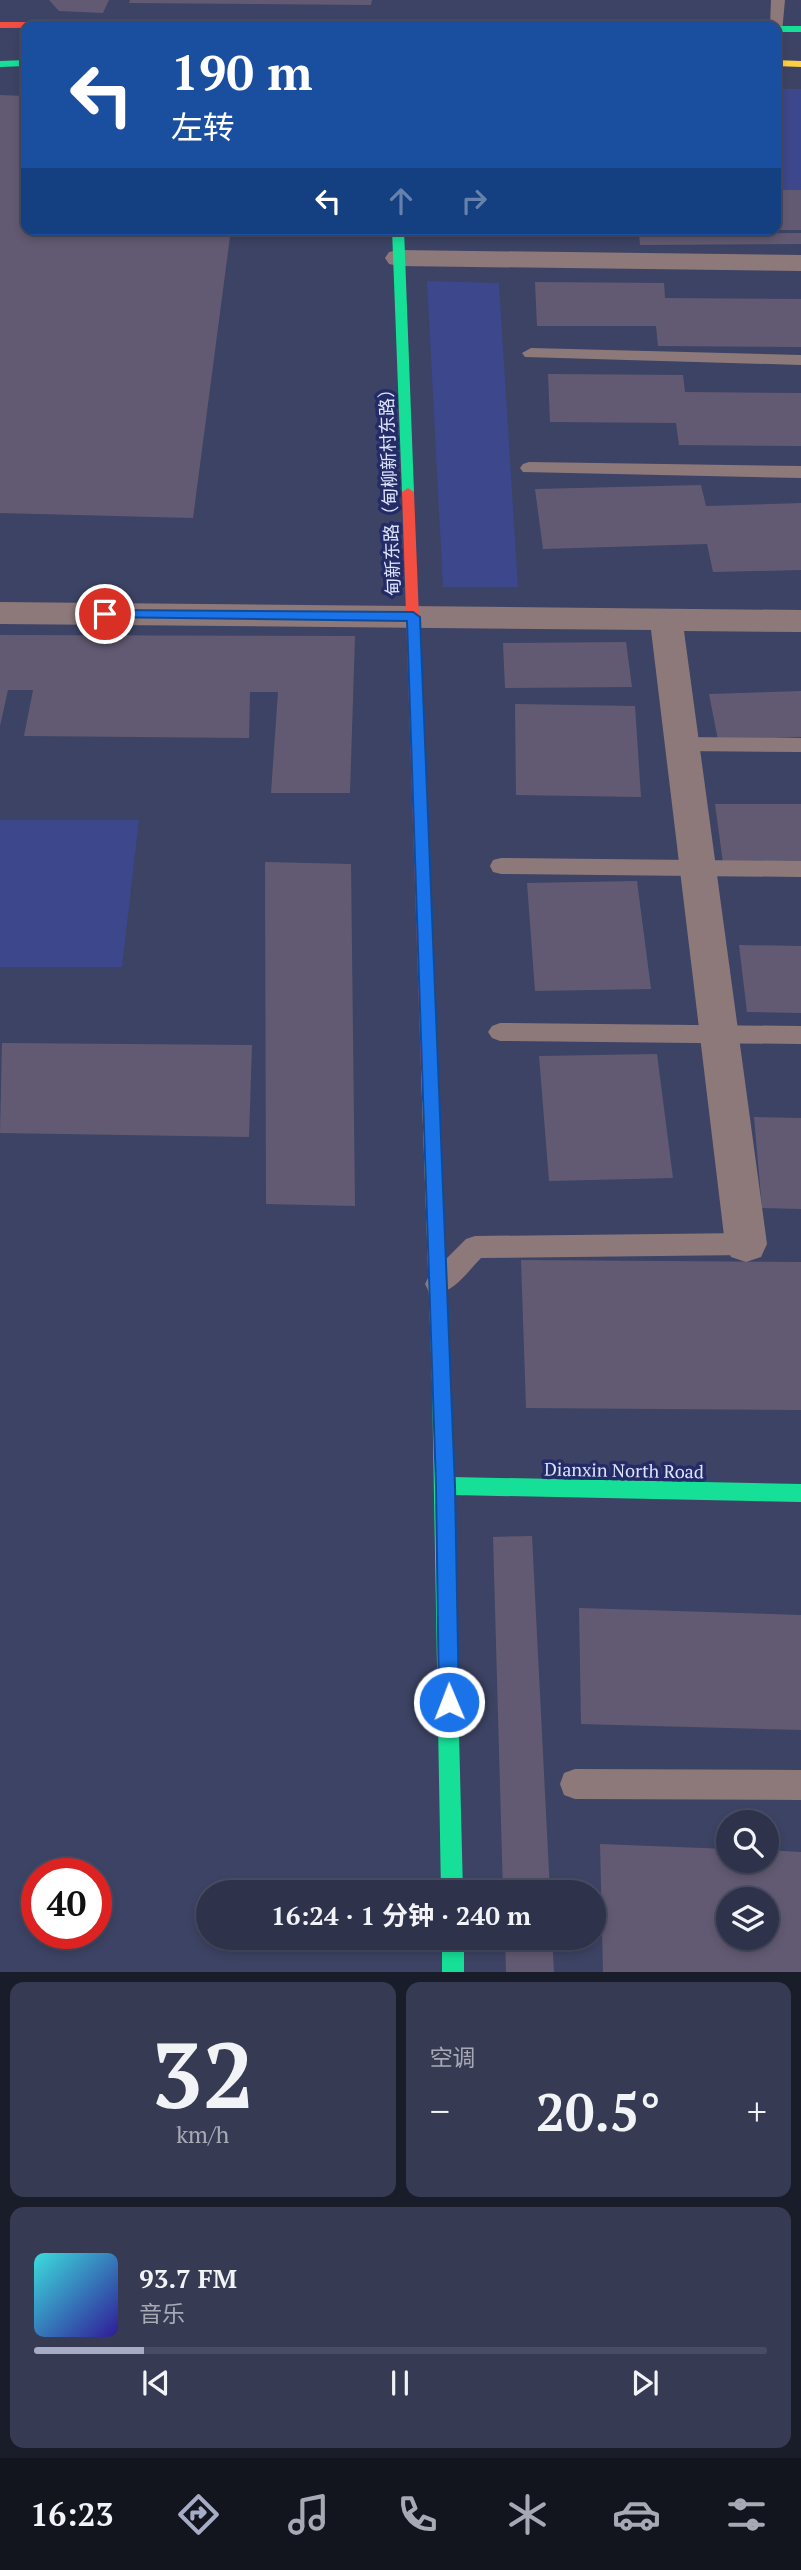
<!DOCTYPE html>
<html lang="zh">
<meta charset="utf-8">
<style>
body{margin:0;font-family:"PT Serif","Noto Sans SC",serif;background:#363a52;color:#f1f3f6;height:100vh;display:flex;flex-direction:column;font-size:26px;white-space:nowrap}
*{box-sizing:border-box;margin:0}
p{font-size:23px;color:#a7aab5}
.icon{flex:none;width:38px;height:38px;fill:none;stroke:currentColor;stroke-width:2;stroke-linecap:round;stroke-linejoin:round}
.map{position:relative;height:1972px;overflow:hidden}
.side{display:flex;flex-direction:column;gap:10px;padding:10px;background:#191c29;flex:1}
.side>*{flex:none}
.guide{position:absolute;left:21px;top:21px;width:760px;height:214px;border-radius:14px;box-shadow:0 4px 10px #0003,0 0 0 2px #494d63;background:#1a4fa0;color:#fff;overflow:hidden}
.fabs{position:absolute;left:716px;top:1810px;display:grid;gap:14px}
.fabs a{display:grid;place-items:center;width:63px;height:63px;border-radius:50%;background:#2e324b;box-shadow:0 4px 10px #0003,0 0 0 2px #494d63;font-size:35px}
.speed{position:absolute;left:21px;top:1858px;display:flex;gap:14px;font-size:35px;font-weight:700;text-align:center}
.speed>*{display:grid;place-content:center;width:91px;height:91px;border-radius:50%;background:#2e324b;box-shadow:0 4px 10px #0003,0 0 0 2px #494d63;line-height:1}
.speed .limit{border:10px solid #d22;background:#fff;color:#111}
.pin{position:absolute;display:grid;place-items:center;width:60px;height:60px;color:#fff;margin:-30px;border:4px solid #fff;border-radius:50%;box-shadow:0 2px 7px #0007}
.me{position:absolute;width:77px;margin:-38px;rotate:359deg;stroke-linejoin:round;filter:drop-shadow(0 0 5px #0008)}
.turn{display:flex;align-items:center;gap:24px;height:147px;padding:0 35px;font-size:32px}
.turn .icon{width:91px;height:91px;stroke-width:2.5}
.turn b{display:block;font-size:49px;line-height:60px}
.lanes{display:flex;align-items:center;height:66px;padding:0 35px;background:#0003;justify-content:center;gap:35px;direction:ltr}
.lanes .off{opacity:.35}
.big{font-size:52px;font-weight:700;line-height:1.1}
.side .widget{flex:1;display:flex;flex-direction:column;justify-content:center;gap:10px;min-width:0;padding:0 24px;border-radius:14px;background:#363a52}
.side .dial{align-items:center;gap:0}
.dial b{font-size:91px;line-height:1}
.song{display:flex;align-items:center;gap:21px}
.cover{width:84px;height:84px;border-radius:10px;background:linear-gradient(135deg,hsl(180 70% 55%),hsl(250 70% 35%))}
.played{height:7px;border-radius:4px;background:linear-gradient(90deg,#a6acc6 15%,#494d63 15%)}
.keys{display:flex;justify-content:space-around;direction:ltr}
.heat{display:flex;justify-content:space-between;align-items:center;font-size:38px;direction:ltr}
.side .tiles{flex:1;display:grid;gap:10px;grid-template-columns:1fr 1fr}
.widget:last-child{grid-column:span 2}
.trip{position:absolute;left:196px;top:1880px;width:410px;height:70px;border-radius:35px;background:#2e324b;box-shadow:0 4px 10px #0003,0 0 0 2px #494d63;font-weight:700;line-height:70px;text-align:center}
.tab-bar{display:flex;height:112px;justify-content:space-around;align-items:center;background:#12141e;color:#a7aab5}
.tab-bar .icon{width:49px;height:49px}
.tab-bar .on{color:#a6acc6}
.tab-bar b{font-size:32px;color:#f1f3f6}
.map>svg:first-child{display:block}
</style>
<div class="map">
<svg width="801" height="1972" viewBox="0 0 801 1972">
<rect width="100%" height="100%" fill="#3d4364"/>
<path fill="#3d478b" d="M775 89H801V191L775 190Z
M427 281 499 283 518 587H443Z
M0 820H139L122 967H0Z"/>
<path fill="#625a72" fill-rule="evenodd" d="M49 0H109L103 13 59 11Z
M130 0H372L371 5 129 3Z
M0 95 26 96V229H231L193 518 0 513Z
M775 190H801V230H775Z
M801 233V244L640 245 639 234Z
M535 282 664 283 665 298 801 299V347L658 346 656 326H537Z
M548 374 683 375 685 392 801 393V446L679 445 676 423 550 422Z
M701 485 706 506 801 503V570L713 572 707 544 543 549 535 489Z
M0 635 355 636 350 793H271L278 692H250L249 738 24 736 33 690H8L0 726Z
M626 642 632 687 505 688 503 643Z
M801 691V737L718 740 709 694Z
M515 704 635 706 641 797 516 795Z
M715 804H801V863H723Z
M265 862 351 864 355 1206 266 1204Z
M637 881 651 989 535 991 527 883Z
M739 945 801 946V1013L747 1012Z
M2 1043 252 1045 249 1137 0 1133Z
M657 1054 673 1178 549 1181 539 1056Z
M754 1117 801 1118V1209L762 1208Z
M521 1260 801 1262V1410L526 1408Z
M532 1536 550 1892H503L493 1537Z
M579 1608 801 1615V1730L581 1724Z
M600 1844 728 1849V1860H766V1850L801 1852V1972H603ZM728 1899H766V1937H728Z
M505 1937H552L554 1972H506Z"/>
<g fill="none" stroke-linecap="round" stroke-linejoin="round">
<path fill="#8d797a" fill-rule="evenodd" d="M771 0H785L782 32 775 33V26H770Z
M531 348 801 355V365L525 357 522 353Z
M529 462 801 466V478L523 472 520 468 523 464Z
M681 737 801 738V752L681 751 674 749 671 744 674 739Z
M501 858 801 861V877L501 874 493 872 490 866 493 860Z
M500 1023 801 1026V1044L500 1041 492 1038 488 1032 492 1026Z
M746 1233 755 1236 759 1244 755 1252 746 1255 481 1258C467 1272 450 1299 429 1292L425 1284 429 1276 466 1239 475 1236Z
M575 1769 801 1770V1800L575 1799 564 1795 560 1784 564 1773Z"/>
<path fill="#8d797a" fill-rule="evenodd" d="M399 250 801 255V271L399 266 389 264 385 258 389 252Z
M0 602 801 610V632L684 631 767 1244 761 1257 746 1262 731 1257 725 1244 651 630 0 624Z"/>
<path fill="#16e098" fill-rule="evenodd" d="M431 23H521L526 26H426Z
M774 26H801V32H775Z
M26 60V66L0 67V61Z
M392 229H404L414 492 408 496 402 492Z
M441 1375 447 1377 450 1383 452 1477 801 1484V1502L453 1495 463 1892H441L432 1383 435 1377Z
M442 1937H464V1972H442Z"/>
<path fill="#ffcf43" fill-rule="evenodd" d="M775 60 801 61V67L775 66Z
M429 1062 435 1064 437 1069 450 1383 447 1389 441 1391 435 1389 432 1383 421 1069 423 1064Z"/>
<path fill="#f24e42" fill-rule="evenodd" d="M0 22 431 23 436 26 0 28Z
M408 488 414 492 437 1069 435 1074H423L421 1069 402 492Z"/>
</g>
<path fill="#1a73e8" stroke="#114b97" stroke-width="2" d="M105 610 413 612 420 617 455 1486 459 1702 456 1710 449 1713 442 1710 439 1702 436 1486 407 621 101 617V611Z"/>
<g text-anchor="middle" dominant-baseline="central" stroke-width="7" stroke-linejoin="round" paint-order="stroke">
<g font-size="18" fill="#dee4fb" stroke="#242c67">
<text transform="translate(389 488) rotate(-92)">甸新东路（甸柳新村东路）</text>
<text transform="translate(624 1470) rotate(1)">Dianxin North Road</text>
</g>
</g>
</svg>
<div class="fabs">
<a><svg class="icon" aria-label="search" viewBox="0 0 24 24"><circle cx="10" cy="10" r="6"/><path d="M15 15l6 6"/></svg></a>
<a><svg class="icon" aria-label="layers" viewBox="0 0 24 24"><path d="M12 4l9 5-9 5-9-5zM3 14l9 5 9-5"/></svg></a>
</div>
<div class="speed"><div class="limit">40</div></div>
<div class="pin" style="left:105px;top:614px;background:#d93025"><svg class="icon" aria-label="arrive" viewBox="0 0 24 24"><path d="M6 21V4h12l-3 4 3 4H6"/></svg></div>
<svg class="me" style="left:449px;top:1702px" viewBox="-20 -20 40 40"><circle r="17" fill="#1a73e8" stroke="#fff" stroke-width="3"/><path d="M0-11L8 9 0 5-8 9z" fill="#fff"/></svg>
<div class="trip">16:24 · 1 分钟 · 240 m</div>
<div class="guide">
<div class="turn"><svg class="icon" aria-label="left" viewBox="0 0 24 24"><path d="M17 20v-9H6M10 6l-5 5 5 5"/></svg><div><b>190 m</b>左转</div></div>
<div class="lanes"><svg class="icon" aria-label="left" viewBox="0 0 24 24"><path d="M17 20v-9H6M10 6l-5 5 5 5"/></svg><svg class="icon off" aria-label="ahead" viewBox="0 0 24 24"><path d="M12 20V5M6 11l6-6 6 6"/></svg><svg class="icon off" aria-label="right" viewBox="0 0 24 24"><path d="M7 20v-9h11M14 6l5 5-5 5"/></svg></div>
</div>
</div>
<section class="side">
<div class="tiles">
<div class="widget dial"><b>32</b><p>km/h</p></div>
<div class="widget"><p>空调</p>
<div class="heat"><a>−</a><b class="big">20.5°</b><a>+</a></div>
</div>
<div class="widget">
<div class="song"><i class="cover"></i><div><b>93.7 FM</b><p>音乐</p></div></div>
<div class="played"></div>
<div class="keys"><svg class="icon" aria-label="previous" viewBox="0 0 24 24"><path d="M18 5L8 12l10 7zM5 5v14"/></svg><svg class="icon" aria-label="pause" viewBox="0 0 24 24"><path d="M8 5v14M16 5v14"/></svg><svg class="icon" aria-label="next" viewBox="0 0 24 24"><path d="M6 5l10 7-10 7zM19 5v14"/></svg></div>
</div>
</div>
</section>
<nav class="tab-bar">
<b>16:23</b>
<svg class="icon on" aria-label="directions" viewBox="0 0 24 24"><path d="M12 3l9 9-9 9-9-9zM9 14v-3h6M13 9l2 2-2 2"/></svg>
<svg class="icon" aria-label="music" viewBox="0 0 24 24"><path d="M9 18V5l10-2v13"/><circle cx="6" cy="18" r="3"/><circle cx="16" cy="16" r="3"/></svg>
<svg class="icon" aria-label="phone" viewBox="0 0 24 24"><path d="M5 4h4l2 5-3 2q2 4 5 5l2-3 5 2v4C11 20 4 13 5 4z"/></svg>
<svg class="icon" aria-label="climate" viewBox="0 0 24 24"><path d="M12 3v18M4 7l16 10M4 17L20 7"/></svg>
<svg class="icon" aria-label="car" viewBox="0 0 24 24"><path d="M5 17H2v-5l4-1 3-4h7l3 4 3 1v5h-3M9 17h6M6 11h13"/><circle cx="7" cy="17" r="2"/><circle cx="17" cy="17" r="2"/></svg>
<svg class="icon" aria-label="filters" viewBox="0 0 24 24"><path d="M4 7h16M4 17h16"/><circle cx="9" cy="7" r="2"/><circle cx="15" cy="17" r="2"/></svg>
</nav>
